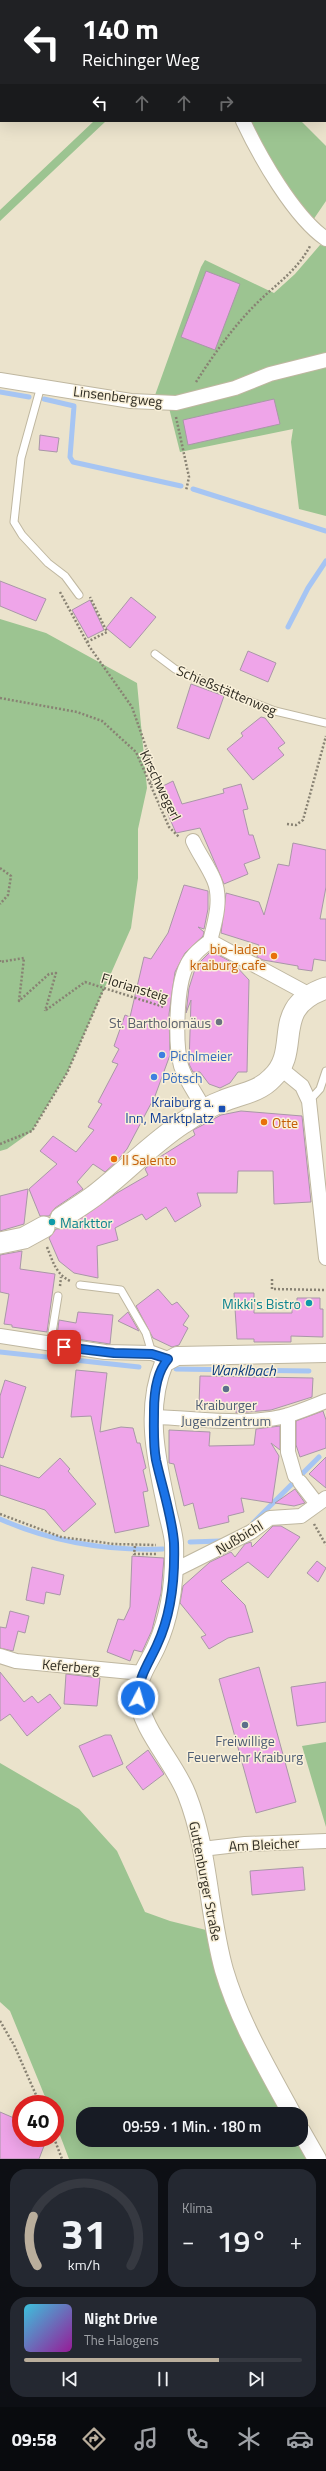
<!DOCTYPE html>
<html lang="de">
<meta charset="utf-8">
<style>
body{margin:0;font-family:"Titillium Web",sans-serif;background:#242831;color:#f1f3f6;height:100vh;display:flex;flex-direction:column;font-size:15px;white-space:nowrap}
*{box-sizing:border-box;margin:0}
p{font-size:13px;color:#9ea1a6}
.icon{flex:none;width:22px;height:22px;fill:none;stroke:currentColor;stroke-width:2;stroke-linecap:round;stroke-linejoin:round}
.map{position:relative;height:2159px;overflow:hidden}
.drawer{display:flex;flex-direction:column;gap:10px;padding:10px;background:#0d0f14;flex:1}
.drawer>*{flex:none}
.hud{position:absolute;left:0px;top:0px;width:326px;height:122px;box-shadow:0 4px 16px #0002;background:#202124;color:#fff;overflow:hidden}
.speed{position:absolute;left:12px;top:2095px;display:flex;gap:8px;font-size:20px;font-weight:700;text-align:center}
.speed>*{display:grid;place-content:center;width:52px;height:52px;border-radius:50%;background:#171b24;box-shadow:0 4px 16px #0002;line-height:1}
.speed .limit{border:6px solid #d22;background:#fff;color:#111}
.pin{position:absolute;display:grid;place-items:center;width:34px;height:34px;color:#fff;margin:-17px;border-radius:8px;box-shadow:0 2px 6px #0006}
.me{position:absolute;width:44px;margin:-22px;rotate:6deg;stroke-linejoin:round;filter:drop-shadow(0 0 3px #0008)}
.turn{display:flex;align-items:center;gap:14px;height:84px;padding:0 16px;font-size:18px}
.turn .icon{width:52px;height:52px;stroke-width:2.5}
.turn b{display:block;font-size:28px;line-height:34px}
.lanes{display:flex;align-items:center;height:38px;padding:0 16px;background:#0003;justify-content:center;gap:20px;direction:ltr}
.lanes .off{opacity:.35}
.big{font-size:30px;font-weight:600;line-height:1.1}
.drawer .card{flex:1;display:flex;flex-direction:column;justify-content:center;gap:6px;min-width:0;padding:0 14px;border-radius:16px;background:#242831}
.drawer .dial{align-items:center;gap:0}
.dial svg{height:104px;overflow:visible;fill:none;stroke:#363941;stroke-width:7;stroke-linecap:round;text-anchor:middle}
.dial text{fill:#f1f3f6;stroke:none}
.song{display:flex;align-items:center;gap:12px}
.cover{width:48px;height:48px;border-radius:6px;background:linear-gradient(135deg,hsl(190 70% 55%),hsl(300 70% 35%))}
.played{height:4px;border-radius:2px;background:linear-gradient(90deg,#baae9c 70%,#363941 70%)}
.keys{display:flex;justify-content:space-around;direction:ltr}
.heat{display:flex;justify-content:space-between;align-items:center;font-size:22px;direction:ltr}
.drawer .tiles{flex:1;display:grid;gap:10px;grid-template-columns:1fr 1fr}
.card:last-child{grid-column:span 2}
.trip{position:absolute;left:76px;top:2107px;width:232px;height:40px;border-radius:16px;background:#171b24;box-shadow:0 4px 16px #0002;font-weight:600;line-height:40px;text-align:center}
.menu{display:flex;height:64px;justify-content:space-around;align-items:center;background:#090b0e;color:#9ea1a6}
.menu .icon{width:28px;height:28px}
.menu .on{color:#baae9c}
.menu b{font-size:18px;color:#f1f3f6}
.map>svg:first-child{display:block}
</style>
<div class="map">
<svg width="326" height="2159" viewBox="0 0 326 2159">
<rect width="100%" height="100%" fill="#ebe3cc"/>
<path fill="#9cc491" d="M94 121H106L0 221V210Z
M249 121H301L326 146V201L311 223 293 199Z
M320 245 326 246V356L188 398H154L201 267 205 260 274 293 295 274Z
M326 366V516L299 509 291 442 293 429 180 452 169 408Z
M0 619 46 633 137 683 147 788 138 829V878L131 928 67 1073 32 1131 7 1149 0 1151Z
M326 1742V1827L302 1746Z
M0 1763 79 1809 117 1851 145 1912 170 1921 206 1930 222 1987 285 2114H83V2140H299L309 2159H69L55 2122V2104H48L10 2011 0 2002Z"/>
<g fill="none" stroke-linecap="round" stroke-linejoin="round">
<path stroke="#a6c5f3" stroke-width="5" d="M0 392 29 397
M44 399 74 406 70 457 73 462 181 486
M193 489 326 531
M288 627 308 588 326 561
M0 1352 139 1367
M176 1369 309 1371
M0 1519C52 1542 106 1551 163 1549
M253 1523 319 1457
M190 1542 221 1541"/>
</g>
<path fill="#efa5e9" stroke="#a997a7" d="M206 271 240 284 215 350 181 337Z
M274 399 280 424 188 445 183 420Z
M40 435 59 438 57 452 39 450Z
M0 581 46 599 36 621 0 606Z
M131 597 156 617 130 648 106 628Z
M90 600 104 630 88 638 72 610Z
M248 651 276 663 268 682 240 670Z
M191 684 224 696 209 739 177 728Z
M261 717 265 718 285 743 278 748 284 755 253 780 227 749 243 736 241 733Z
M173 781 182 804 224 793 223 789 241 784 248 809 243 810 249 835H253L260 858 244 864 248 874 224 884 200 828 176 833 157 789Z
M293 843 326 850V887L320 919H326V961L314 959 312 971 298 969V966L263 960 257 957 259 945 221 933 226 893 259 902 264 915 278 864 289 866Z
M184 885 208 891V909L204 929 198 927 204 932 203 936 185 953 175 972 169 1014 170 1055 155 1096 127 1149 117 1161 105 1172 93 1164 77 1182 83 1189 55 1208 49 1216H40L29 1189 57 1164 40 1151 53 1136 76 1152 94 1130 88 1127 102 1104 98 1102 118 1064 112 1062 119 1049 114 1046 125 1015 130 1017 144 957 151 959 168 933Z
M211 951 233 963 249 980 247 1072H238L230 1083 220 1088 209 1084 200 1072H193L189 1064 191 1000 186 1013 189 988 196 966Z
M241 1111 302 1116 311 1202 274 1204 273 1171H238L237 1193H197L201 1206 175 1222 166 1207 146 1220 142 1214 115 1228 118 1240 97 1246 98 1278 74 1273 59 1261 49 1238 56 1229 67 1228 117 1193 148 1175 145 1169 155 1160 195 1135 193 1130 199 1127 221 1115Z
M28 1189 24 1224 0 1231V1196Z
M22 1251 20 1269 55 1274 47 1332 12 1327V1325L4 1324 9 1294 0 1292V1255Z
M158 1289 172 1305 177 1302 189 1316 183 1325 188 1328 179 1345 172 1347 153 1338 136 1306Z
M234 1293H254V1313H292V1307H297V1298H320V1309H323V1337L291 1336V1342H254V1339H237Z
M78 1312 113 1315 110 1344 57 1336 59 1320 76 1323Z
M128 1312 139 1331 118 1321Z
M76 1370 107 1373 100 1432 121 1427 133 1428 137 1443H140L146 1468 143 1470 148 1491 143 1492 149 1526 115 1533 91 1416 71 1417Z
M200 1376 313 1378 312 1397 271 1410 236 1413V1407L199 1405Z
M5 1380 26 1387 3 1458 0 1457V1396Z
M323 1411 326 1420V1448L300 1457 296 1445V1421Z
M280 1426V1450L271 1443 279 1456 272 1503 241 1498 244 1512 228 1516 229 1522 199 1529 193 1503 184 1506 174 1464 169 1463V1430L210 1432 209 1446 254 1445 256 1429Z
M326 1457V1488L309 1474Z
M60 1458 70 1469 68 1471 96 1504 64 1532 45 1510 0 1495V1465L39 1478Z
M295 1489 305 1503 294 1506 275 1503Z
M273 1526H281L300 1537 268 1578 248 1562 221 1581 245 1605 253 1632 228 1638 209 1649 201 1637 206 1635 180 1603 183 1586 210 1562 231 1552 235 1557 245 1544 251 1542 252 1547Z
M132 1556 164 1558 161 1593 152 1630 142 1652 134 1650 130 1661 107 1652 118 1619 124 1620 130 1607Z
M317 1561 326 1568 318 1582 307 1573Z
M32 1567 64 1575 60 1595 46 1592 44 1604 26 1600Z
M10 1611 29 1616 25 1633 18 1631 13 1651 0 1648V1627L6 1628Z
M259 1667 296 1802 256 1813 219 1679Z
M0 1672 24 1702 32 1696 38 1703 50 1694 61 1708 27 1736 10 1714 0 1721Z
M66 1674 100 1678 97 1706 64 1704Z
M326 1682V1722L297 1726 291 1687Z
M105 1735H111L123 1764 93 1777 79 1746Z
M148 1750 164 1774 143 1790 126 1767Z
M303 1867 305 1890 252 1895 250 1871Z
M0 2112 21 2121V2138H47L39 2159H0Z"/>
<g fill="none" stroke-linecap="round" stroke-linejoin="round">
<defs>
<path id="service" d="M41 386 21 458 14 522 22 535 48 563 65 576 79 595
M155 654 175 669 236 696 275 711 326 723
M309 1101 320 1089 326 1071
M80 1285 121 1290 146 1333 152 1353
M50 1345 58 1296"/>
<path id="minor" d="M246 1 247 0
M243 121C260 157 294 217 326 239
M0 380 131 401 176 403 235 388 270 374 326 360
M193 841C199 854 208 866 214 880 222 899 215 922 210 941 201 948 192 955 187 965 176 985 175 1044 181 1066 186 1081 197 1095 204 1109
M210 941 310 995
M280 1068 302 1086 309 1101 326 1258
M0 1336 105 1352 152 1353 168 1359
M288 1415V1452L295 1476
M154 1417C197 1418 247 1427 289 1415 301 1411 314 1406 326 1401
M300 1482 317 1504
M173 1571 251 1532 270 1518 301 1516 326 1498
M0 1656 16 1661 142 1673
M202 1849 245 1844 326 1841"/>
<path id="tertiary" d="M292 2114C267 2068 239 2021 224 1970 208 1913 209 1851 187 1795 175 1763 141 1730 138 1696 137 1676 150 1662 157 1645 171 1614 175 1575 174 1543 173 1530 168 1517 166 1504 156 1458 145 1408 164 1363L177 1356 326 1353
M301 2131 317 2159"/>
<path id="secondary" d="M61 1218C72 1211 83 1204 94 1196 124 1173 151 1144 183 1123 196 1114 209 1106 223 1101 240 1094 259 1092 272 1078 303 1049 268 1008 326 988
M0 1243 24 1238 44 1227"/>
</defs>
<use href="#service" stroke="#bfb7a0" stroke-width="9"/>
<use href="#minor" stroke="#bfb7a0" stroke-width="16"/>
<use href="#tertiary" stroke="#bfb7a0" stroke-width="20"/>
<use href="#secondary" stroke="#bfb7a0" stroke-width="23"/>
<path stroke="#888273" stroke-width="2.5" stroke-dasharray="2 2" stroke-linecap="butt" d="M173 0 174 1
M196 382C214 354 233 327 256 304 276 284 297 271 310 246
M176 417 189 477 186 491
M60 592 89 646 132 707 147 750 152 785
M87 642 107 632 90 597
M0 698 77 712 102 721 136 752 169 827 179 837
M287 824 296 825 303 820 326 736
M0 868 11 876 8 895 0 904
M0 960V962L24 958 19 1001 49 974 56 973 45 1011
M46 1010 85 982 164 1007
M0 1144 32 1131 67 1073 104 988
M47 1247C53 1262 56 1274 70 1281
M272 1279V1289L326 1290
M60 1286 61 1277
M0 1514 61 1537 114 1544 156 1545
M314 1524 326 1545
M135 1546 134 1554H157
M0 2021 14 2045 40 2104
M54 2138 62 2159"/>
<use href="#service" stroke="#fff" stroke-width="7"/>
<use href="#minor" stroke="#fff" stroke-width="14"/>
<use href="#tertiary" stroke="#fff" stroke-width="18"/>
<use href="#secondary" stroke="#fff" stroke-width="21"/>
</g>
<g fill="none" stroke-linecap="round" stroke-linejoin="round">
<defs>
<path id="route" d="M64 1347 114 1353 152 1354 168 1359C156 1373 154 1394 154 1411 154 1427 153 1444 156 1460 162 1487 172 1516 174 1543 175 1576 171 1615 157 1645 149 1663 138 1677 138 1698"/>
</defs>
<use href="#route" stroke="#114b97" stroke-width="10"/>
<use href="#route" stroke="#1a73e8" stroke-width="7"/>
</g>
<g fill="#e8710a" stroke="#f9f0d9" stroke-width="1.5">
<circle cx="274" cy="956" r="4"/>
<circle cx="264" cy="1122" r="4"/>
<circle cx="114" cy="1159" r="4"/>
</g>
<circle fill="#6b7280" stroke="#f9f0d9" stroke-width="1.5" cx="219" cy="1022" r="4"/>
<g fill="#3f7fe0" stroke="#f9f0d9" stroke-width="1.5">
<circle cx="162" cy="1055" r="4"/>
<circle cx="154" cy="1077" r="4"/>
</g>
<rect fill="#1a4fb4" stroke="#f9f0d9" stroke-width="1.5" x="218" y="1105" width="8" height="8" rx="2"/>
<g fill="#0f9aa8" stroke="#f9f0d9" stroke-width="1.5">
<circle cx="52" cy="1222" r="4"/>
<circle cx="309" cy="1303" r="4"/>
</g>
<g fill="#5c6f8a" stroke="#f9f0d9" stroke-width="1.5">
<circle cx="226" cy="1389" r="4"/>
<circle cx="245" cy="1725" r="4"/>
</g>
<g text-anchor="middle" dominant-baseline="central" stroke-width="3" stroke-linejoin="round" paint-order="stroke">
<g font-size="14" fill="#2e2b22" stroke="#f9f0d9">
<text transform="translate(118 396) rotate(7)">Linsenbergweg</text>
<text transform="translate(227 690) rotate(23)">Schießstättenweg</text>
<text transform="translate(161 785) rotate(64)">Kirschwegerl</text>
<text transform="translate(135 987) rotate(17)">Floriansteig</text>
<text transform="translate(239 1537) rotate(-31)">Nußbichl</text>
<text transform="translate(71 1666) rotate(5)">Keferberg</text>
<text transform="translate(264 1844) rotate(-3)">Am Bleicher</text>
<text transform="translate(206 1881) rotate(79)">Guttenburger Straße</text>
</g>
<g font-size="14" fill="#c56008" stroke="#f9f0d9" text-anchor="start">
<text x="266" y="948" text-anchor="end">bio-laden<tspan x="266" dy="16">kraiburg cafe</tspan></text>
<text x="272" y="1122">Otte</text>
<text x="122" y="1159">Il Salento</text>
</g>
<g font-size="14" fill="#5b616d" stroke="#f9f0d9" text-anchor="end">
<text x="211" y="1022">St. Bartholomäus</text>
</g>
<g font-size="14" fill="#366cbe" stroke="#f9f0d9" text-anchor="start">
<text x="170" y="1055">Pichlmeier</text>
<text x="162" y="1077">Pötsch</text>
</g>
<g font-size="14" fill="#164399" stroke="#f9f0d9" text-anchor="end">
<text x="214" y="1101">Kraiburg a.<tspan x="214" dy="16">Inn, Marktplatz</tspan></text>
</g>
<g font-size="14" fill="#0d838f" stroke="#f9f0d9" text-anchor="start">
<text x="60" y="1222">Markttor</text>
<text x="301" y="1303" text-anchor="end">Mikki's Bistro</text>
</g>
<g font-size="14" fill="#4e5e75" stroke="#f9f0d9">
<text x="226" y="1404">Kraiburger<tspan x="226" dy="16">Jugendzentrum</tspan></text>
<text x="245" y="1740">Freiwillige<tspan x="245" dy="16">Feuerwehr Kraiburg</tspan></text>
</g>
<g font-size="15" font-style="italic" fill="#0b3c7e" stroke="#f9f0d9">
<text transform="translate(243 1370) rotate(1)">Wanklbach</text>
</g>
</g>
</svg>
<div class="speed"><div class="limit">40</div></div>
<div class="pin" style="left:64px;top:1347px;background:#d93025"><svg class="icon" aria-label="arrive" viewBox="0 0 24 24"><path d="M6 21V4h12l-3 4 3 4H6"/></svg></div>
<svg class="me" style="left:138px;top:1698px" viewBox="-20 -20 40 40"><circle r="17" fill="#1a73e8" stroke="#fff" stroke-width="3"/><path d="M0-11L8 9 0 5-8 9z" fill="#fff"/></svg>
<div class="trip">09:59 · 1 Min. · 180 m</div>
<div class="hud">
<div class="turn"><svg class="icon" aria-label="left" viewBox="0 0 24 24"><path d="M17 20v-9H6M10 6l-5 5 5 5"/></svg><div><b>140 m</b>Reichinger Weg</div></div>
<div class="lanes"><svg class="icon" aria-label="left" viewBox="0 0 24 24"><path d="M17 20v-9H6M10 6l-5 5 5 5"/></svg><svg class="icon off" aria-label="ahead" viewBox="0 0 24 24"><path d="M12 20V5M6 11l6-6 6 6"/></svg><svg class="icon off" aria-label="ahead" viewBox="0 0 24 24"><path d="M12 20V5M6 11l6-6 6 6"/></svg><svg class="icon off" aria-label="right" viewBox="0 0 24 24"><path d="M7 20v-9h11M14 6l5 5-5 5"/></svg></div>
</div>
</div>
<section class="drawer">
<div class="tiles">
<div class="card dial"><svg viewBox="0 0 100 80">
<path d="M14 69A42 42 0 1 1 86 69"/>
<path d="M14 69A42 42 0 0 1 11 31" stroke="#baae9c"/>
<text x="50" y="56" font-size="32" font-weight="700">31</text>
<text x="50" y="72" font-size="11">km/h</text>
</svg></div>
<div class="card"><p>Klima</p>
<div class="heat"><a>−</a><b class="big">19°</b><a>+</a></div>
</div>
<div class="card">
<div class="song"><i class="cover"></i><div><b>Night Drive</b><p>The Halogens</p></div></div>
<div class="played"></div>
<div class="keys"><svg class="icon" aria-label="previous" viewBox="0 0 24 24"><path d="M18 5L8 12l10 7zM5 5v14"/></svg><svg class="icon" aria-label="pause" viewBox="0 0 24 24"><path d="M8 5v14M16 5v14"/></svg><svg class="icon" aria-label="next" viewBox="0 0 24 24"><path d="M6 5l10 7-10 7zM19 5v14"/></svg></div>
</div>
</div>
</section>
<nav class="menu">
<b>09:58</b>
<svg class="icon on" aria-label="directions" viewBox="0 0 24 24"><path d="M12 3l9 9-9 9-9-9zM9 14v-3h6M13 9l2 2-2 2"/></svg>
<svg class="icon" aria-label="music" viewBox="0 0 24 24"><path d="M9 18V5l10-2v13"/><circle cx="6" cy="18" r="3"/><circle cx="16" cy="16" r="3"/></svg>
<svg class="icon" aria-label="phone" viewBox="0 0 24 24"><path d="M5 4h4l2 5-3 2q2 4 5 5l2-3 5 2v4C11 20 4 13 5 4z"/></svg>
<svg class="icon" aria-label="climate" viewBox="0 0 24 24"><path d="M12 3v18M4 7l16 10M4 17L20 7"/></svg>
<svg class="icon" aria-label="car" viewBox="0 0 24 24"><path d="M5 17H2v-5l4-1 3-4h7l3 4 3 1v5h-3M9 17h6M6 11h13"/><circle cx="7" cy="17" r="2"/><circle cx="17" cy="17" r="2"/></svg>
</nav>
